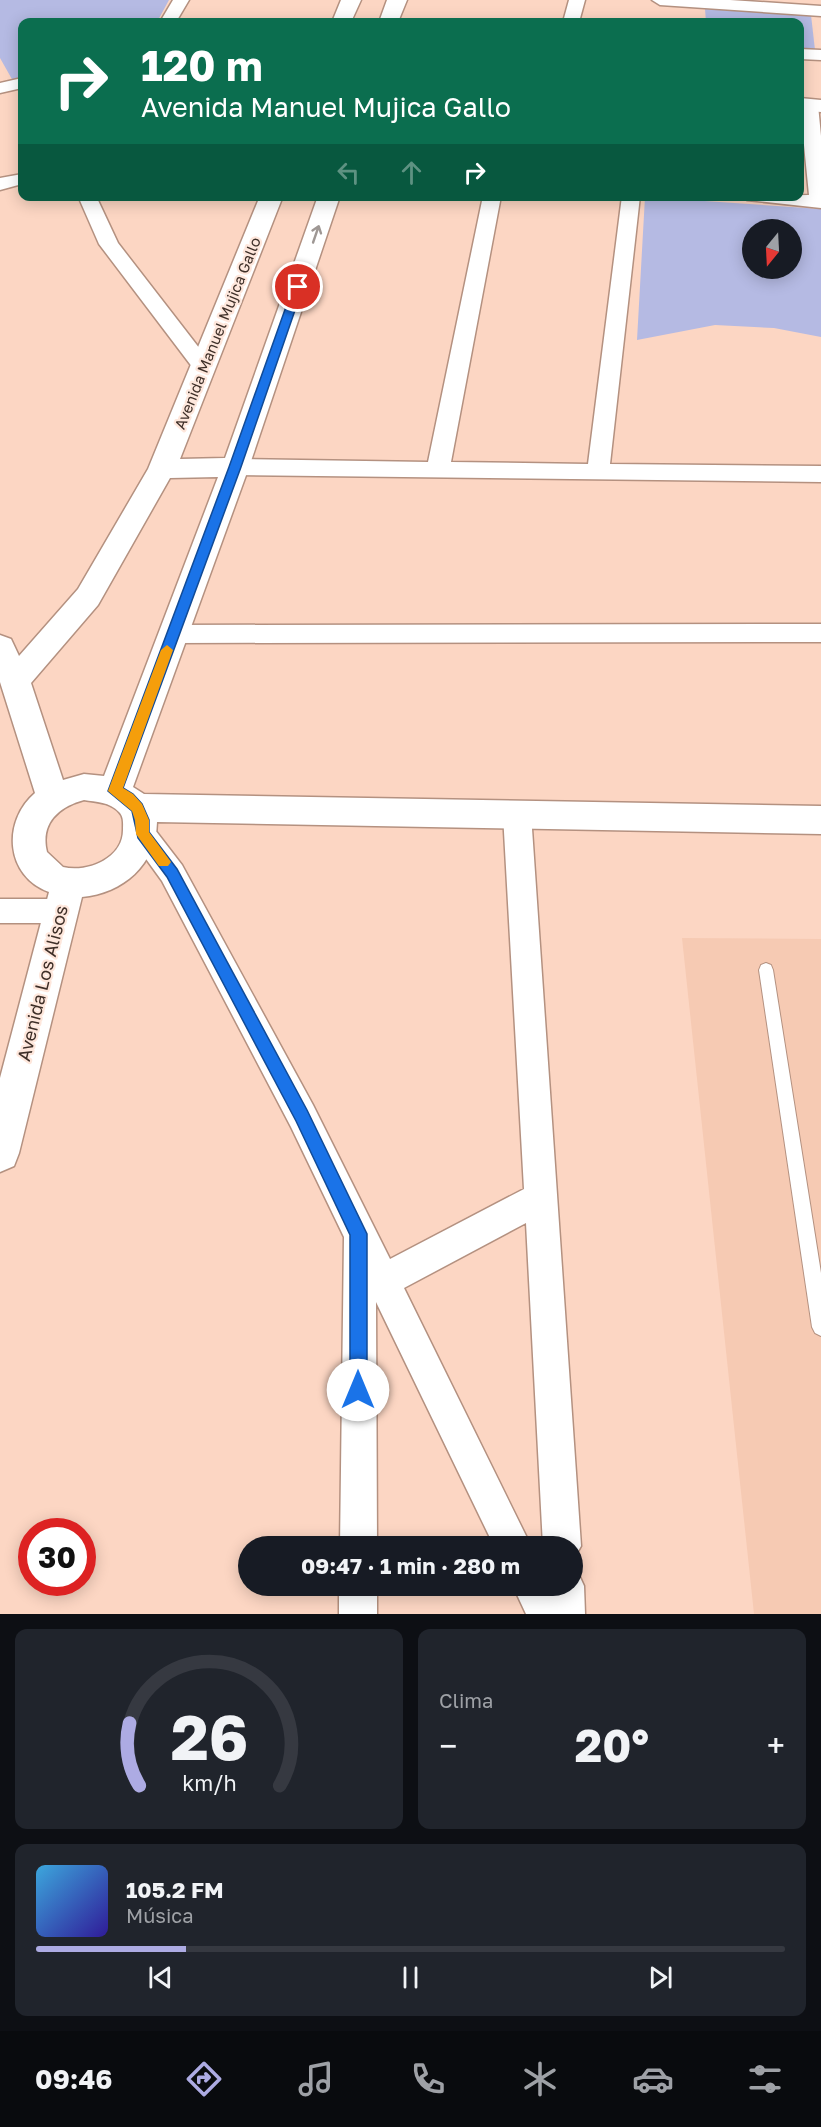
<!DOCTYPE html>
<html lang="es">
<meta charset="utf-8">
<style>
body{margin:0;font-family:"Golos Text",sans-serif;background:#20242c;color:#f1f3f6;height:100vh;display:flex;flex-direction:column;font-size:22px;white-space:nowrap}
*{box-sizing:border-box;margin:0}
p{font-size:20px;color:#9ea1a6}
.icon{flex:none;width:33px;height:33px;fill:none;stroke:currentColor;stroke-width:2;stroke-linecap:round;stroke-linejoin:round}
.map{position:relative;height:1614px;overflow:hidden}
.panel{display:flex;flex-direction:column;gap:15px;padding:15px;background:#0d0f14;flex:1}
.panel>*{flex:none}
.hud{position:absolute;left:18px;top:18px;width:786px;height:183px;border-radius:12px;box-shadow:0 3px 15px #0003;background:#0b6e4f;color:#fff;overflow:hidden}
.needle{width:39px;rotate:198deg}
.controls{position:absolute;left:742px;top:219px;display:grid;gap:12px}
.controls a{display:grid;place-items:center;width:60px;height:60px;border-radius:50%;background:#171b24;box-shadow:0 3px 15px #0003;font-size:30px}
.speed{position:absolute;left:18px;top:1518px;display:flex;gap:12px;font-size:30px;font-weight:700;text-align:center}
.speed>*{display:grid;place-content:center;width:78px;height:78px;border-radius:50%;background:#171b24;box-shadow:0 3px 15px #0003;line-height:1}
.speed .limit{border:9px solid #d22;background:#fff;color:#111}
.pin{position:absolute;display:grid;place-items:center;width:51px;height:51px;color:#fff;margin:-26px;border:3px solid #fff;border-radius:50%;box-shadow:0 2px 6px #0007}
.me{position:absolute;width:66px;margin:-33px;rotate:0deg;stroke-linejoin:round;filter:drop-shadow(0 0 4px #0008)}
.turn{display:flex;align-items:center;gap:21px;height:126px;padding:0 24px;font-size:27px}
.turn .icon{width:78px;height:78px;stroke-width:2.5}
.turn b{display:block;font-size:42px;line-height:51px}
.lanes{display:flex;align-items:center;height:57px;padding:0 24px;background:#0003;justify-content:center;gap:30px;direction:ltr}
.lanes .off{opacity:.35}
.big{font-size:45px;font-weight:700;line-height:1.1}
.panel .widget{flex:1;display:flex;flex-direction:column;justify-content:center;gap:9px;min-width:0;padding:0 21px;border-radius:12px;background:#20242c}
.panel .dial{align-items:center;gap:0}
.dial svg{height:156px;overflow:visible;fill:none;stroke:#363941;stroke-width:7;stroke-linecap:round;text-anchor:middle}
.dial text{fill:#f1f3f6;stroke:none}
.song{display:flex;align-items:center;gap:18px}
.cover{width:72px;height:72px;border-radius:9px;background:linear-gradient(135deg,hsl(200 70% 55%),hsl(250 70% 35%))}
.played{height:6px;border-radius:3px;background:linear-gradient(90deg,#adabe3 20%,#363941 20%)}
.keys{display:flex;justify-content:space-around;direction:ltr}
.heat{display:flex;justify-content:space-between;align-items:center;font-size:33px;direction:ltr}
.panel .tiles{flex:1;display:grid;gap:15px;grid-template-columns:1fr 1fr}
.widget:last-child{grid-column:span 2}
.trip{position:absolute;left:238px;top:1536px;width:345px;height:60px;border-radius:30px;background:#171b24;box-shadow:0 3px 15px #0003;font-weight:700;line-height:60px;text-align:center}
.menu{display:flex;height:96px;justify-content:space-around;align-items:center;background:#090b0e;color:#9ea1a6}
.menu .icon{width:42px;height:42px}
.menu .current{color:#adabe3}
.menu b{font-size:27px;color:#f1f3f6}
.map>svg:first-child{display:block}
</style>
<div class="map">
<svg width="821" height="1614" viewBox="0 0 821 1614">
<rect width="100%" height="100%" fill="#fcd6c3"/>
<path fill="#f6cab3" d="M682 938 821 939V1614H754Z"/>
<path fill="#b5bae3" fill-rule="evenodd" d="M0 0H169L157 22H22V79L13 81 0 58Z
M705 9 811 15 815 50 800 49V22H706Z
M645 197 821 209V337L774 328 715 325 637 340ZM753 230H792V268H753Z"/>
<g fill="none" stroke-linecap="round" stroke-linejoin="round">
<defs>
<path id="service" d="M766 963 771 965 773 970 821 1273V1336L815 1333 812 1327 759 970 761 965Z"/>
<path id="minor" d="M173 0H189L176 22H160Z
M569 0H585L579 22H563Z
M652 0H730L821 6V16L660 5Z
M800 49 821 50V60L800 59Z
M22 78V88L0 93V83Z
M809 100 815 101 818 105 821 136V208L747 200 745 196 809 195 800 105 803 101Z
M22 174V184L0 190V178Z
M78 196H96L118 243 210 362 213 367 210 372 203 374 196 372 99 244Z
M483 196H501L451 462 588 464 622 196H640L610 464 821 466V482L235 475 227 472 224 467 227 462 235 459 428 462Z
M821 624V642L173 643 164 641 161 634 164 627 173 625Z
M517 803 527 806 531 814 581 1546 573 1560V1546H543L526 1223 404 1288 531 1546H494L376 1302 377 1546H340L344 1237 291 1127 162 881 128 834 132 826 142 822 152 826 182 865 313 1105 390 1259 524 1189 503 814 507 806Z
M0 899H59L69 902 73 911 69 920 59 923H0Z
M573 1570 578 1573 584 1586 585 1614H526L513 1586H573Z
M339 1586H377V1614H339Z"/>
<path id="tertiary" d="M341 0H361L351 22H332Z
M387 0H407L398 22H379Z
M800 98 821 100V112L800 110Z
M260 196H283L180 459 225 458 318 196H340L249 467 133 787 144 794 821 806V834L157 822C156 865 123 893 82 897L19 1153 14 1166 0 1172V1078L49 892C5 876 2 821 35 793L0 682V635L11 639 19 656 78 589 148 469ZM218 477 104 776 84 774 63 780 31 683 98 605 170 478ZM84 800C96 802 110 802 119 812 124 817 123 823 123 830 123 858 88 873 63 867L47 852C40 824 58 807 84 800Z"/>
</defs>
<use href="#service" stroke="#b49180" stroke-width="2"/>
<use href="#minor" stroke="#b49180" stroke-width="3"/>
<use href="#tertiary" stroke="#b49180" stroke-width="3"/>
<use href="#service" fill="#fff" fill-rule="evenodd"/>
<use href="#minor" fill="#fff" fill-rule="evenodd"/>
<use href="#tertiary" fill="#fff" fill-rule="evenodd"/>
</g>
<defs><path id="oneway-shaft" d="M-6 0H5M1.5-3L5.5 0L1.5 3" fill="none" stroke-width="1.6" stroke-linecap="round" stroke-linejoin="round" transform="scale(1.5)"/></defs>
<use stroke="#9e9794" href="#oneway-shaft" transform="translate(316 234) rotate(-71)"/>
<path fill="#1a73e8" stroke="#114b97" stroke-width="1.5" d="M298 284 303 287 241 467 123 788 133 794 142 804 149 820V832L177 869 307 1110 367 1234V1390L365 1397 358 1399 352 1397 350 1390V1235L296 1121 167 877 138 838 132 811 108 791 229 467 293 287Z"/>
<path fill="#f59e0b" d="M167 645 173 650 123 788 133 794 142 804 149 820V832L171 862 168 866H159L136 834 135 820 132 811 108 791 161 650Z"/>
<g text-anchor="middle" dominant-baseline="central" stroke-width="4.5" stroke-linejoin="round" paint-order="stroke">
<g font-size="15" fill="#3e2f28" stroke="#fee7dc">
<text transform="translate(217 333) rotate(-68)">Avenida Manuel Mujica Gallo</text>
</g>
<g font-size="18" fill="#3e2f28" stroke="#fee7dc">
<text transform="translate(42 983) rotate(-76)">Avenida Los Alisos</text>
</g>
</g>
</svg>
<div class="controls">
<a><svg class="needle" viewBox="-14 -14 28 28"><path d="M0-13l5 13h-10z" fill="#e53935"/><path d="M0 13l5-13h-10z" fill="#9ea1a6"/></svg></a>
</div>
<div class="speed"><div class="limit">30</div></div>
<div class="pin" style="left:298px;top:287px;background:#d93025"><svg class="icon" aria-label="arrive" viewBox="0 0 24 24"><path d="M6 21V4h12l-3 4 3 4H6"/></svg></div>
<svg class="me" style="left:358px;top:1390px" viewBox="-20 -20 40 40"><circle r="19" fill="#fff"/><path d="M0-13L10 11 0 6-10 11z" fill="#1a73e8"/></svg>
<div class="trip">09:47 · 1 min · 280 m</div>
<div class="hud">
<div class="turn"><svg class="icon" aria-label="right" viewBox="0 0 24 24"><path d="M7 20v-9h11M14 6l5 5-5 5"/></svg><div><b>120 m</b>Avenida Manuel Mujica Gallo</div></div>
<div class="lanes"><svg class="icon off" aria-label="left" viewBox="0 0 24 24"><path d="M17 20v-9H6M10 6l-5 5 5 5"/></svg><svg class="icon off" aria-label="ahead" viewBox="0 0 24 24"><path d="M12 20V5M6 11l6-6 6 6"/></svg><svg class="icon" aria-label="right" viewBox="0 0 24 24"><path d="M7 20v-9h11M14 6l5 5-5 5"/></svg></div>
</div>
</div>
<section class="panel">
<div class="tiles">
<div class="widget dial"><svg viewBox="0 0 100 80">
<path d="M14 69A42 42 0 1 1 86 69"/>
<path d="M14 69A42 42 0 0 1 9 37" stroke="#adabe3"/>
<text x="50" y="56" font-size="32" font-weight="700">26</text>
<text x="50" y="72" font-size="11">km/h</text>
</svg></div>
<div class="widget"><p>Clima</p>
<div class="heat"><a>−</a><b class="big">20°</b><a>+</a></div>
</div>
<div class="widget">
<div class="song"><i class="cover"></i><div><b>105.2 FM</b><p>Música</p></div></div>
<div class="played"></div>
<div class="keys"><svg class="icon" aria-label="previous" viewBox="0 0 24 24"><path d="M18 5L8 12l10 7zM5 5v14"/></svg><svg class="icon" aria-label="pause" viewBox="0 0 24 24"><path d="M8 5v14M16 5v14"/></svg><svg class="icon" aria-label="next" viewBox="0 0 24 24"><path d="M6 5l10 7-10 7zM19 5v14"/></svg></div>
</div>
</div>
</section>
<nav class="menu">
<b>09:46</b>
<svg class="icon current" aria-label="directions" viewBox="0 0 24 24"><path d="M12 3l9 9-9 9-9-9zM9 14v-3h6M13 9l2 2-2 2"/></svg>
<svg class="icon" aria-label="music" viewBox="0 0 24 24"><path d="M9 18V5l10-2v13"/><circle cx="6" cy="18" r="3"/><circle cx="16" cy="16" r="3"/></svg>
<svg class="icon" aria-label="phone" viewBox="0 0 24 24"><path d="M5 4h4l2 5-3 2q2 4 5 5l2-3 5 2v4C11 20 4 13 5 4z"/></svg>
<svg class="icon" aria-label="climate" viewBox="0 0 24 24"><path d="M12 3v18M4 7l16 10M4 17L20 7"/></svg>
<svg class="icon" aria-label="car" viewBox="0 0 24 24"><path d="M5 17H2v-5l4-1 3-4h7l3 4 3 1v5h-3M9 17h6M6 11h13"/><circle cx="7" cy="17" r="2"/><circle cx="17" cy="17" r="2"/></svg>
<svg class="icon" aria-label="filters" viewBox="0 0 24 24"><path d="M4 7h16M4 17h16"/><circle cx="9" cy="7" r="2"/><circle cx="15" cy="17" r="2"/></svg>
</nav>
